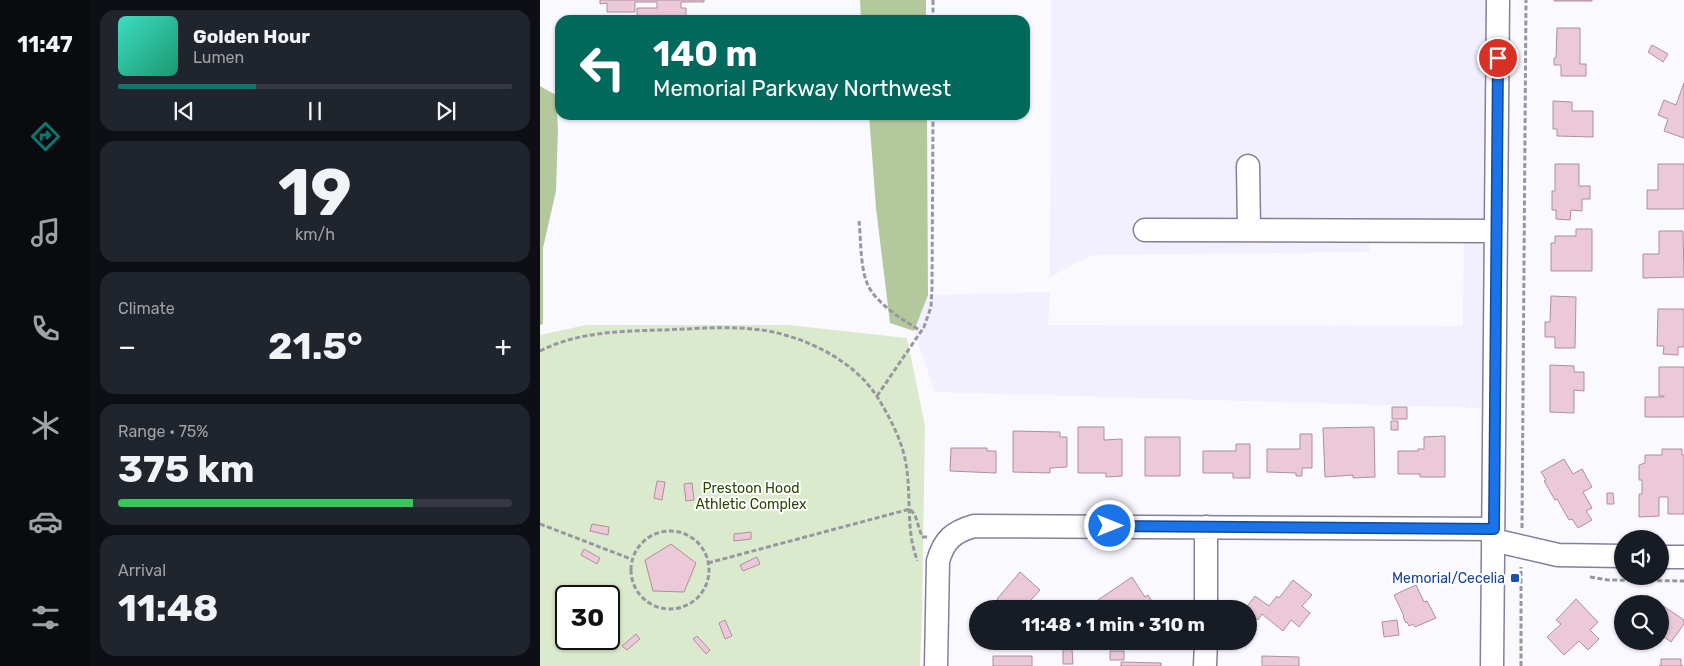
<!DOCTYPE html>
<meta charset="utf-8">
<style>
body{margin:0;font-family:Rubik,sans-serif;background:#20242c;color:#f1f3f6;height:100vh;display:flex;flex-direction:column;font-size:19px;white-space:nowrap}
*{box-sizing:border-box;margin:0}
p{font-size:16px;color:#9ea1a6}
.icon{flex:none;width:28px;height:28px;fill:none;stroke:currentColor;stroke-width:2;stroke-linecap:round;stroke-linejoin:round}
.map{position:relative;flex:1;overflow:hidden}
.side{display:flex;flex-direction:column;gap:10px;padding:10px;background:#0d0f14;width:450px}
.side>*{flex:none}
.guide{position:absolute;left:15px;top:15px;width:475px;height:105px;border-radius:15px;box-shadow:0 1px 4px #0004;background:#00695c;color:#fff;overflow:hidden}
.buttons{position:absolute;left:1074px;top:530px;display:grid;gap:10px}
.buttons a{display:grid;place-items:center;width:55px;height:55px;border-radius:50%;background:#171b24;box-shadow:0 1px 4px #0004;font-size:25px}
.speed{position:absolute;left:15px;top:585px;display:flex;gap:10px;font-size:25px;font-weight:700;text-align:center}
.speed>*{display:grid;place-content:center;width:65px;height:65px;border-radius:50%;background:#171b24;box-shadow:0 1px 4px #0004;line-height:1}
.speed .limit{border:2px solid #111;border-radius:8px;background:#fff;color:#111}
.pin{position:absolute;display:grid;place-items:center;width:42px;height:42px;color:#fff;margin:-21px;border:2px solid #fff;border-radius:50%;box-shadow:0 1px 5px #0007}
.me{position:absolute;width:55px;margin:-28px;rotate:90deg;stroke-linejoin:round;filter:drop-shadow(0 0 4px #0008)}
.turn{display:flex;align-items:center;gap:18px;height:105px;padding:0 15px;font-size:22px}
.turn .icon{width:65px;height:65px;stroke-width:2.5}
.turn b{display:block;font-size:35px;line-height:42px}
.big{font-size:38px;font-weight:700;line-height:1.1}
.side .widget{flex:1;display:flex;flex-direction:column;justify-content:center;gap:8px;min-width:0;padding:0 18px;border-radius:15px;background:#20242c}
.side .dial{align-items:center;gap:0}
.dial b{font-size:65px;line-height:1}
.song{display:flex;align-items:center;gap:15px}
.cover{width:60px;height:60px;border-radius:8px;background:linear-gradient(135deg,hsl(170 70% 55%),hsl(160 70% 35%))}
.played{height:5px;border-radius:2px;background:linear-gradient(90deg,#0f766e 35%,#363941 35%)}
.keys{display:flex;justify-content:space-around;direction:ltr}
.heat{display:flex;justify-content:space-between;align-items:center;font-size:28px;direction:ltr}
.charge{height:8px;border-radius:4px;background:linear-gradient(90deg,#34c759 75%,#363941 0)}
.trip{position:absolute;left:429px;top:600px;width:288px;height:50px;border-radius:25px;background:#171b24;box-shadow:0 1px 4px #0004;font-weight:700;line-height:50px;text-align:center}
main{display:flex;flex:1;min-height:0}
.tabs{display:flex;flex-direction:column;width:90px;justify-content:space-around;align-items:center;background:#090b0e;color:#9ea1a6}
.tabs .icon{width:35px;height:35px}
.tabs .current{color:#0f766e}
.tabs b{font-size:22px;color:#f1f3f6}
.map>svg:first-child{display:block}
</style>
<main>
<nav class="tabs">
<b>11:47</b>
<svg class="icon current" aria-label="directions" viewBox="0 0 24 24"><path d="M12 3l9 9-9 9-9-9zM9 14v-3h6M13 9l2 2-2 2"/></svg>
<svg class="icon" aria-label="music" viewBox="0 0 24 24"><path d="M9 18V5l10-2v13"/><circle cx="6" cy="18" r="3"/><circle cx="16" cy="16" r="3"/></svg>
<svg class="icon" aria-label="phone" viewBox="0 0 24 24"><path d="M5 4h4l2 5-3 2q2 4 5 5l2-3 5 2v4C11 20 4 13 5 4z"/></svg>
<svg class="icon" aria-label="climate" viewBox="0 0 24 24"><path d="M12 3v18M4 7l16 10M4 17L20 7"/></svg>
<svg class="icon" aria-label="car" viewBox="0 0 24 24"><path d="M5 17H2v-5l4-1 3-4h7l3 4 3 1v5h-3M9 17h6M6 11h13"/><circle cx="7" cy="17" r="2"/><circle cx="17" cy="17" r="2"/></svg>
<svg class="icon" aria-label="filters" viewBox="0 0 24 24"><path d="M4 7h16M4 17h16"/><circle cx="9" cy="7" r="2"/><circle cx="15" cy="17" r="2"/></svg>
</nav>
<section class="side">
<div class="widget">
<div class="song"><i class="cover"></i><div><b>Golden Hour</b><p>Lumen</p></div></div>
<div class="played"></div>
<div class="keys"><svg class="icon" aria-label="previous" viewBox="0 0 24 24"><path d="M18 5L8 12l10 7zM5 5v14"/></svg><svg class="icon" aria-label="pause" viewBox="0 0 24 24"><path d="M8 5v14M16 5v14"/></svg><svg class="icon" aria-label="next" viewBox="0 0 24 24"><path d="M6 5l10 7-10 7zM19 5v14"/></svg></div>
</div>
<div class="widget dial"><b>19</b><p>km/h</p></div>
<div class="widget"><p>Climate</p>
<div class="heat"><a>−</a><b class="big">21.5°</b><a>+</a></div>
</div>
<div class="widget"><p>Range · 75%</p><b class="big">375 km</b><div class="charge"></div></div>
<div class="widget"><p>Arrival</p><b class="big">11:48</b></div>
</section>
<div class="map">
<svg width="1144" height="666" viewBox="0 0 1144 666">
<rect width="100%" height="100%" fill="#faf9ff"/>
<path fill="#f2effe" d="M511 0H948L945 408 395 392 374 331 388 295 510 292 508 325 923 326 924 236H830L829 252 552 255 510 277Z"/>
<path fill="#dbeacd" fill-rule="evenodd" d="M46 325H249L367 338 385 426 382 613 380 666H0V335ZM26 596H69V639H26Z"/>
<path fill="#b3c99d" d="M320 0H386V20H321Z
M0 86 16 95 18 128 16 191 3 248V324L0 325Z
M329 115H387L388 295 374 331 350 323 336 208Z"/>
<path fill="#ebc9d8" stroke="#ae8f9c" d="M60 0H164V2H141V8H146V20H97V8H117V2H95V12H67V3L60 4Z
M1014 0H1052V1H1014Z
M1017 28H1040V64H1046V76H1021V65H1014V58H1016Z
M1112 45 1128 54 1123 62 1108 52Z
M1144 83V138L1124 131 1128 119 1118 115 1124 100 1136 105Z
M1013 101 1032 102V111H1053V137L1017 136V129H1013Z
M1015 164H1039V186H1050V199H1042V211L1031 210 1030 220 1016 219V210H1012V191H1015Z
M1118 164H1144V209H1107V190H1118Z
M1036 229H1052V271H1011V243H1015V236H1036Z
M1119 231H1143L1144 277 1103 278V254H1119Z
M1011 296 1036 297 1035 348H1015V337H1005V322H1010Z
M1118 309H1144V347H1138V355L1123 354 1124 346H1117Z
M1010 365 1034 366V372H1044V391L1034 390V413L1010 412Z
M1119 367H1144V417H1105V397H1124V396H1119Z
M852 407H867V419H852Z
M851 421H858V430H851Z
M538 427H564V440L582 439V476L566 477V473H538Z
M834 427 835 477 813 478V475L785 477 783 428Z
M473 431 520 432V437H527V467L510 468V473L473 472Z
M760 434H772V468H762V476H756V473L727 472V449H760Z
M905 436V477H880V474H858V451H878V449H884V437Z
M605 437H640V476H605Z
M696 444H710V478H693V473H663V451H696Z
M411 448H447V451H456V473L410 471Z
M1122 449H1142V455H1144V514H1128V497H1119V516L1099 517V494H1102V480H1099V465L1105 463V455H1122Z
M1024 459 1033 474 1042 469 1052 487 1043 492 1052 508 1046 511 1052 520 1038 528 1032 519 1029 520 1017 499 1015 500 1004 481 1006 480 1001 472Z
M117 481 125 482 122 500 114 498Z
M152 483 154 500 146 501 144 484Z
M1067 493H1073L1074 504H1067Z
M52 524 69 527 68 535 50 531Z
M211 532V539L194 541V534Z
M131 544 156 563 144 592 113 591 105 560Z
M44 549 60 558 57 564 41 555Z
M217 557 220 564 203 571 200 565Z
M480 572 500 590 483 609H453L460 602 457 599Z
M592 577 605 597 608 595 617 609H584L583 607 580 609H565L558 600Z
M753 580 772 595 762 606 770 613 759 627 751 620 743 631 722 614 718 620 708 611V609H705L715 596 729 606 737 596 739 598Z
M876 585 884 602 887 601 896 618 875 627 873 624 869 626 867 622 866 623 863 617 864 616 854 595Z
M1107 595 1144 620V624L1131 642 1120 634V604H1101Z
M1036 599 1058 622 1050 630 1059 639 1048 650 1039 641 1024 655 1007 637 1021 624 1016 620Z
M70 614 77 617 69 632V617Z
M185 620 192 636 185 639 179 623Z
M857 620 859 635 844 637 842 622Z
M96 634 100 639 87 650 82 646Z
M157 636 170 650 166 654 153 639Z
M523 649H532L533 664H523Z
M570 651H584V660H570Z
M453 656H492V666H453Z
M722 656 759 657V666H722Z
M1121 659H1141V665L1143 666H1119L1121 665Z
M581 662 621 663V666H581Z"/>
<g fill="none" stroke-linecap="round" stroke-linejoin="round">
<defs>
<path id="minor" d="M708 166 709 229
M605 230 956 231
M953 540 1018 555 1082 556
M1120 557H1144
M666 609V527
M396 666 398 561C404 540 413 532 434 526L953 529
M665 666 666 641
M952 666 958 0"/>
</defs>
<use href="#minor" stroke="#857f9b" stroke-width="25"/>
<path stroke="#98979f" stroke-width="3" stroke-dasharray="5 2.5" stroke-linecap="butt" d="M393 20V0
M319 221C321 239 320 265 327 283 334 302 364 321 381 331
M0 351C37 332 81 331 122 330 152 329 183 326 213 329 258 333 313 358 338 398 350 418 362 440 366 464 370 487 368 512 371 535 372 544 375 553 377 561
M337 396 384 327 391 307 392 288 393 115
M0 524 91 559
M982 528 986 0
M91 570a39 39 0 1 1 78 0a39 39 0 1 1-78 0Z
M168 563 370 509 375 515 382 537H387
M1050 577 1068 580 1144 581
M981 666V567"/>
<use href="#minor" stroke="#fff" stroke-width="22"/>
</g>
<g fill="none" stroke-linecap="round" stroke-linejoin="round">
<defs>
<path id="route" d="M570 526 954 529 958 58"/>
</defs>
<use href="#route" stroke="#114b97" stroke-width="12"/>
<use href="#route" stroke="#1a73e8" stroke-width="9"/>
</g>
<rect fill="#1a4fb4" stroke="#fff" stroke-width="2" x="970" y="573" width="10" height="10" rx="2.5"/>
<g text-anchor="middle" dominant-baseline="central" stroke-width="4" stroke-linejoin="round" paint-order="stroke">
<g font-size="14" fill="#2d4703" stroke="#fff">
<text x="211" y="488">Prestoon Hood<tspan x="211" dy="16">Athletic Complex</tspan></text>
</g>
<g font-size="14" fill="#164399" stroke="#fff" text-anchor="end">
<text x="965" y="578">Memorial/Cecelia</text>
</g>
</g>
</svg>
<div class="buttons">
<a><svg class="icon" aria-label="sound" viewBox="0 0 24 24"><path d="M4 9h4l5-4v14l-5-4H4zM17 9q2 3 0 6"/></svg></a>
<a><svg class="icon" aria-label="search" viewBox="0 0 24 24"><circle cx="10" cy="10" r="6"/><path d="M15 15l6 6"/></svg></a>
</div>
<div class="speed"><div class="limit">30</div></div>
<div class="pin" style="left:958px;top:58px;background:#d93025"><svg class="icon" aria-label="arrive" viewBox="0 0 24 24"><path d="M6 21V4h12l-3 4 3 4H6"/></svg></div>
<svg class="me" style="left:570px;top:526px" viewBox="-20 -20 40 40"><circle r="17" fill="#1a73e8" stroke="#fff" stroke-width="3"/><path d="M0-11L8 9 0 5-8 9z" fill="#fff"/></svg>
<div class="trip">11:48 · 1 min · 310 m</div>
<div class="guide">
<div class="turn"><svg class="icon" aria-label="left" viewBox="0 0 24 24"><path d="M17 20v-9H6M10 6l-5 5 5 5"/></svg><div><b>140 m</b>Memorial Parkway Northwest</div></div>
</div>
</div>
</main>
